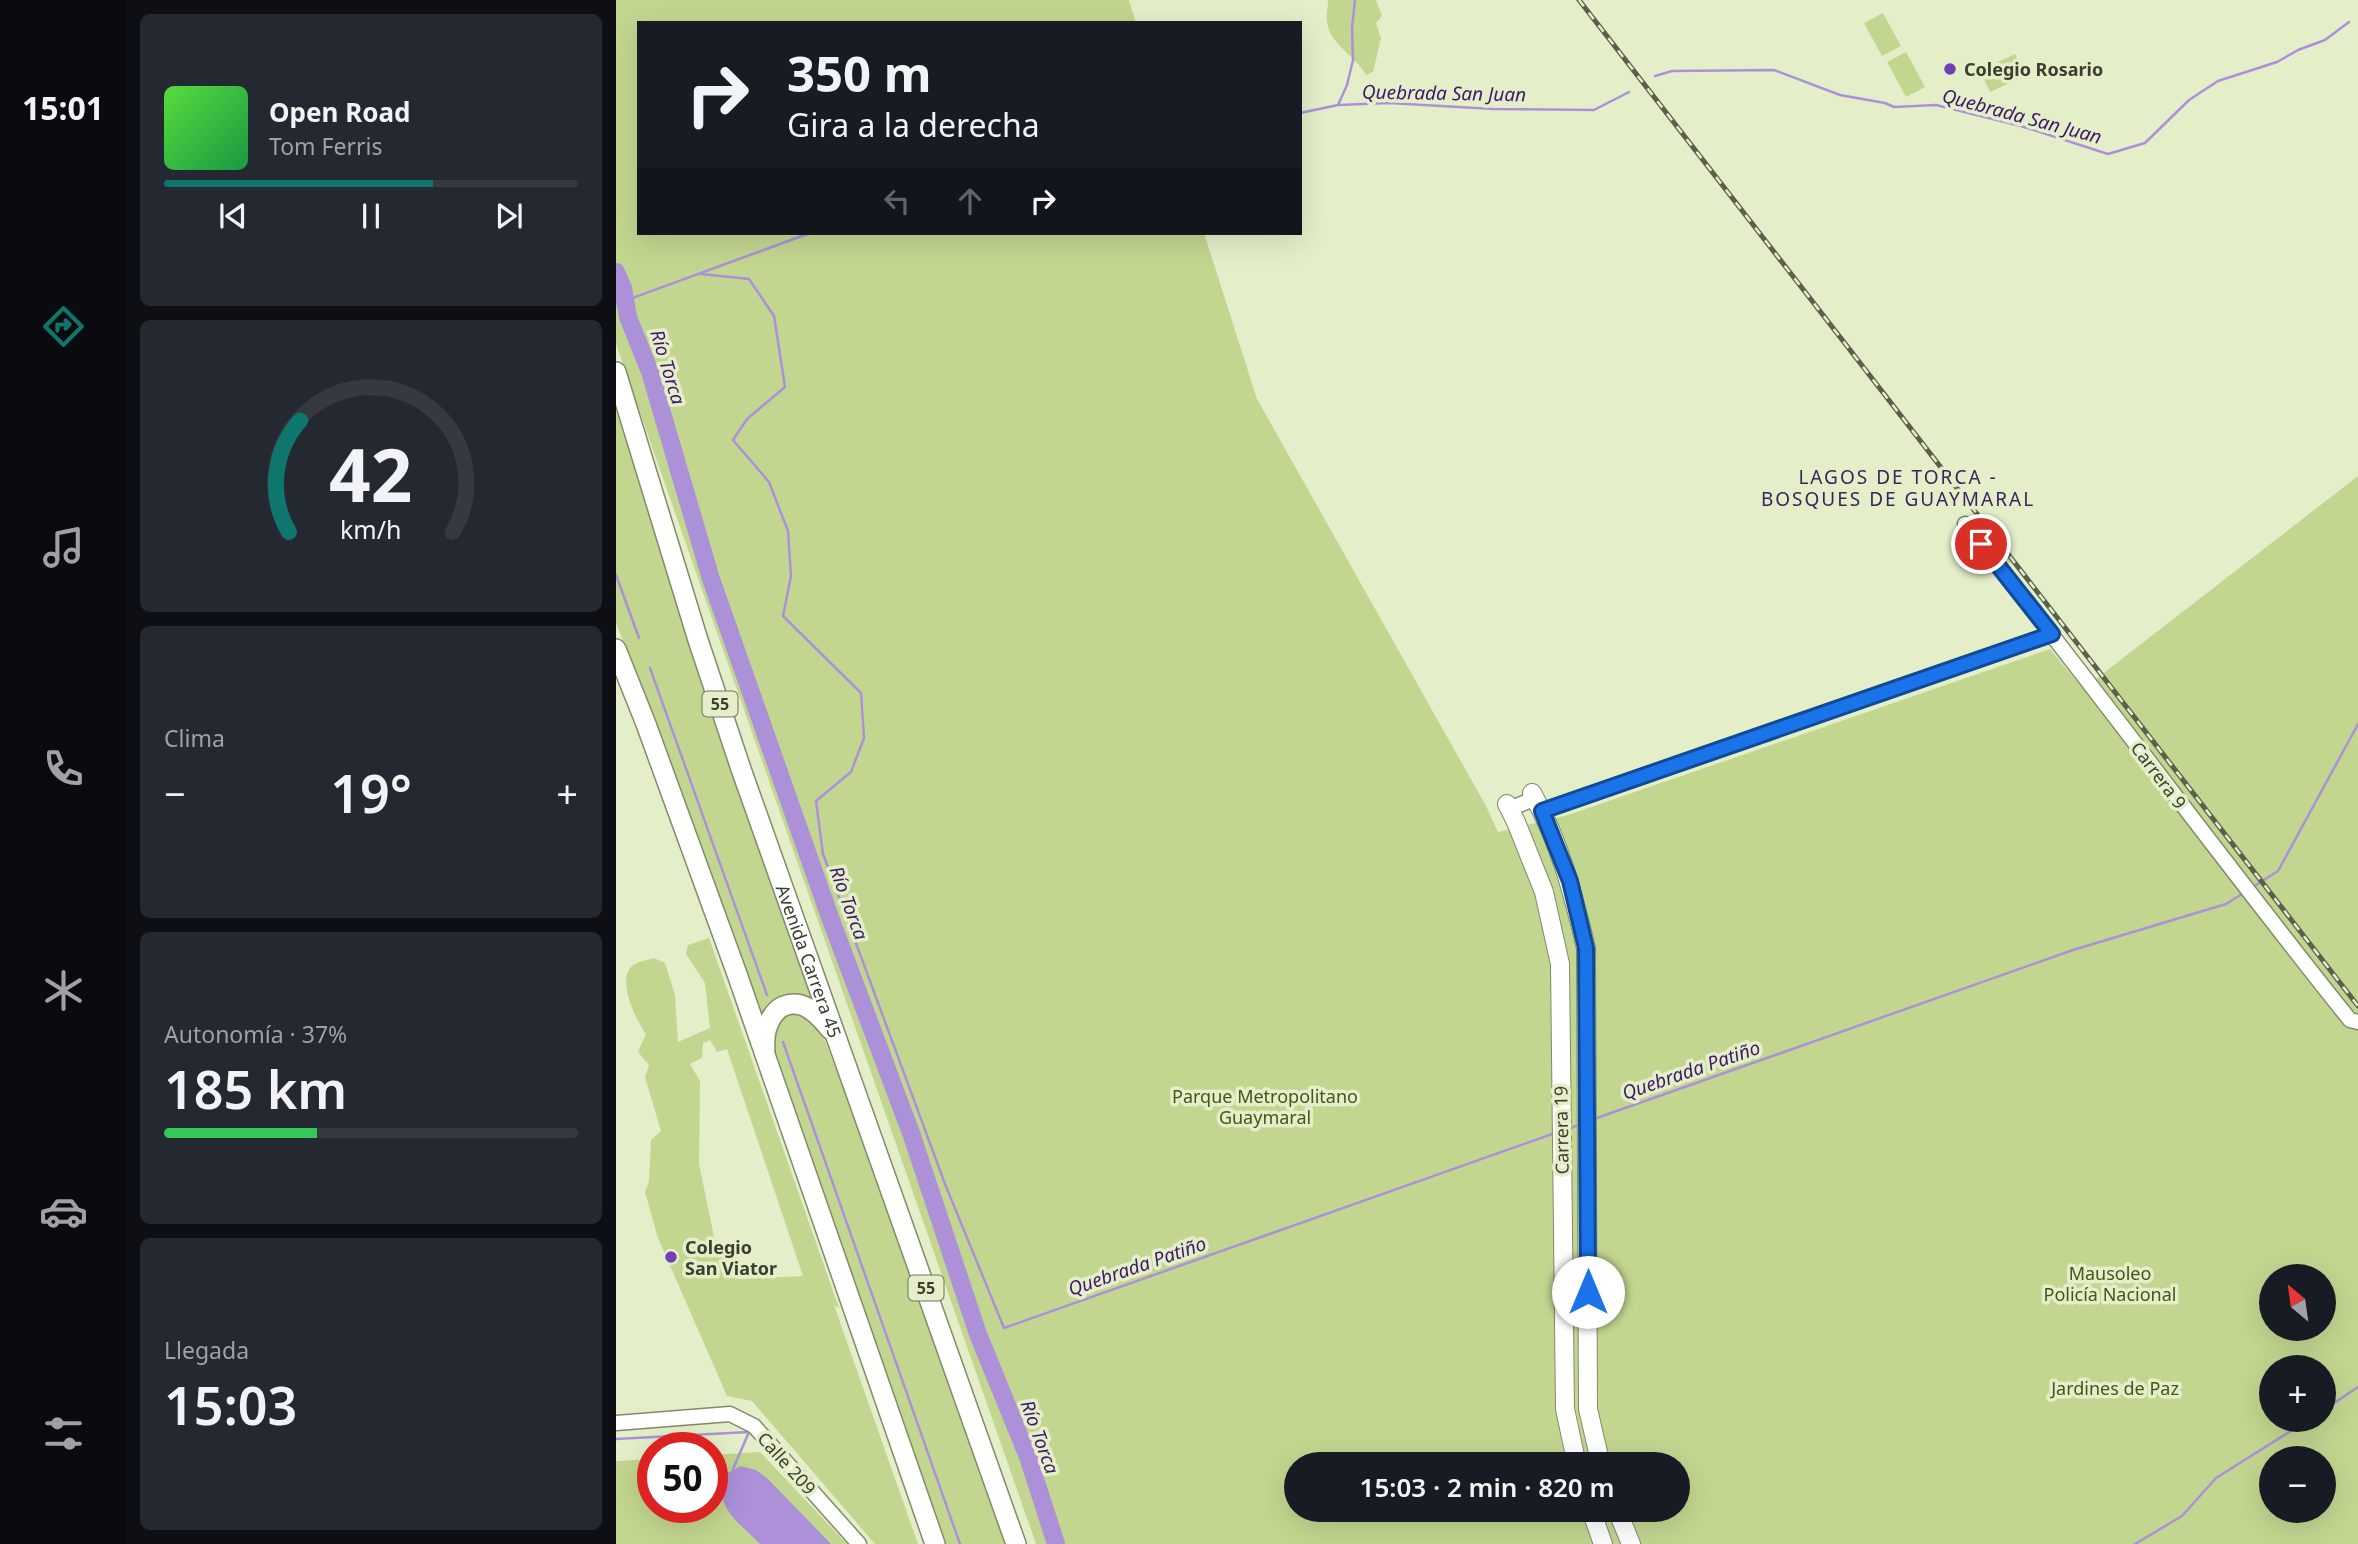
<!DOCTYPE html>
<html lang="es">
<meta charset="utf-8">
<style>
body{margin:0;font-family:"Noto Sans",sans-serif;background:#242831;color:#f1f3f6;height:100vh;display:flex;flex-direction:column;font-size:26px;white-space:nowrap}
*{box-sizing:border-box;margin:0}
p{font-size:23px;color:#9ea1a6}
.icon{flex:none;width:38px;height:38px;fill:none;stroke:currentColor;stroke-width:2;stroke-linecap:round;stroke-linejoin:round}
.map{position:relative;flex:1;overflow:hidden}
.sheet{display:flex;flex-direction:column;gap:14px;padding:14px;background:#0d0f14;width:490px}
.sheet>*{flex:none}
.banner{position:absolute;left:21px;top:21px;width:665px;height:214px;border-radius:0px;box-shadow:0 7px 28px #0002;background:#171b24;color:#f1f3f6;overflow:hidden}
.needle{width:46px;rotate:331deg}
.tools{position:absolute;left:1643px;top:1264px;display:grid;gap:14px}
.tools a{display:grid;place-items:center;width:77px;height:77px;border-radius:50%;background:#171b24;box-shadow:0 7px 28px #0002;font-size:35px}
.speed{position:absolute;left:21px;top:1432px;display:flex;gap:14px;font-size:35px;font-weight:700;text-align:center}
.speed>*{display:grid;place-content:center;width:91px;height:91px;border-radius:50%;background:#171b24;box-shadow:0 7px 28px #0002;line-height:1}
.speed .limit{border:10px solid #d22;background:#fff;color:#111}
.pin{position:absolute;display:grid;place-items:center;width:60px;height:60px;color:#fff;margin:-30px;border:4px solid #fff;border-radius:50%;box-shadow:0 2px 7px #0007}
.me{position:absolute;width:77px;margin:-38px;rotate:0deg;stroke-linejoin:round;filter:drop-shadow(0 0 5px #0008)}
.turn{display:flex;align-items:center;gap:24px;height:147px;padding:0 35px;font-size:32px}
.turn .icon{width:91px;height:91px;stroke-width:2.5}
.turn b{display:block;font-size:49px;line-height:60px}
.lanes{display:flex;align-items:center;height:66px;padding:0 35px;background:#0003;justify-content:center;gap:35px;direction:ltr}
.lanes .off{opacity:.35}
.big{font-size:52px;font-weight:600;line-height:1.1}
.sheet .widget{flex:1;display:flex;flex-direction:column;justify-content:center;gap:10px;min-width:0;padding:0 24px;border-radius:10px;background:#242831}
.sheet .dial{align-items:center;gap:0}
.dial svg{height:182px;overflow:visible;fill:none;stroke:#363941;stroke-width:7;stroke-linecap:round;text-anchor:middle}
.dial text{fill:#f1f3f6;stroke:none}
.song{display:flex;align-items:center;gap:21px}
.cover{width:84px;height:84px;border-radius:10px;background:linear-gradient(135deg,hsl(110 70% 55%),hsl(140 70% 35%))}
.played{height:7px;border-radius:4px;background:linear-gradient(90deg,#0f766e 65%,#363941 65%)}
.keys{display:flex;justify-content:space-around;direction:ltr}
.heat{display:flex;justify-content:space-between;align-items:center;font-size:38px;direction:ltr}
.charge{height:10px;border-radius:5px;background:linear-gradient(90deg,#34c759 37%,#363941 0)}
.trip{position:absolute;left:668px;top:1452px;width:406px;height:70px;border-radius:35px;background:#171b24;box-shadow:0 7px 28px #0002;font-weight:600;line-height:70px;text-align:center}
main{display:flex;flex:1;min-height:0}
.menu{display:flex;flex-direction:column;width:126px;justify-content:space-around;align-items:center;background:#090b0e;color:#9ea1a6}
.menu .icon{width:49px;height:49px}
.menu .active{color:#0f766e}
.menu b{font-size:32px;color:#f1f3f6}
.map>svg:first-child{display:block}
</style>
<main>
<nav class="menu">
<b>15:01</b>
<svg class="icon active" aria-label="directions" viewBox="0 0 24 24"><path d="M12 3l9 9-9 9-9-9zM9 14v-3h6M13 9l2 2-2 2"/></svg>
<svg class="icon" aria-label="music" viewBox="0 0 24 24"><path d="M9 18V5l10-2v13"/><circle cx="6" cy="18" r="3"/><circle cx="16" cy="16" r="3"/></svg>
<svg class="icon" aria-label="phone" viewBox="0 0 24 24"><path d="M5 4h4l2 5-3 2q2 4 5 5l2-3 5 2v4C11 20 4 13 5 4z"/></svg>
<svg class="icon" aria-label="climate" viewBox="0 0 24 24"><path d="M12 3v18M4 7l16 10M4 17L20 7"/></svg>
<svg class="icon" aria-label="car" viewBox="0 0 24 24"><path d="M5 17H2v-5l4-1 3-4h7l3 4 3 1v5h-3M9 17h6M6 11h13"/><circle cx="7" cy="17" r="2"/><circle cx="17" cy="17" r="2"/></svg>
<svg class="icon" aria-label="filters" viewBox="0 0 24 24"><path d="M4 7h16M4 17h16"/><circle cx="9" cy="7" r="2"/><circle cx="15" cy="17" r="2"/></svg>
</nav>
<section class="sheet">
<div class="widget">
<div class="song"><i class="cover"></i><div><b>Open Road</b><p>Tom Ferris</p></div></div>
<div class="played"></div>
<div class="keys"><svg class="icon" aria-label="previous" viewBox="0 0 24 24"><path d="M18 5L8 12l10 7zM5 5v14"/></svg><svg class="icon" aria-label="pause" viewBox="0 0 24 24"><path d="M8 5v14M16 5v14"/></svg><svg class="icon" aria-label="next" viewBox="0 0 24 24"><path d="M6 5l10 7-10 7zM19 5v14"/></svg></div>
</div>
<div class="widget dial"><svg viewBox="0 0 100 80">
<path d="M14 69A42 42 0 1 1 86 69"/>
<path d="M14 69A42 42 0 0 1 19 20" stroke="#0f766e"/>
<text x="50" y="56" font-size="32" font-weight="700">42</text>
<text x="50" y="72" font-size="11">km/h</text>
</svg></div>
<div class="widget"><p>Clima</p>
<div class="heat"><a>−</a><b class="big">19°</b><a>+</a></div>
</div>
<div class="widget"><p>Autonomía · 37%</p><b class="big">185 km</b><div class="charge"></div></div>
<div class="widget"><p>Llegada</p><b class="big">15:03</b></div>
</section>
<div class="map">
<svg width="1742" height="1544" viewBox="0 0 1742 1544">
<rect width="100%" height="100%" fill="#e4efc9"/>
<path fill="#c3d690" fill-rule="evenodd" d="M0 0H513L520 23H23V233H588L641 399 870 806 882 832 952 815 1434 649 1467 689 1742 476V1544H420L0 344ZM1656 1276H1708V1328H1656ZM1656 1367H1708V1419H1656ZM1656 1458H1708V1510H1656ZM681 1465H1062V1510H681Z
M712 0H760L766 16 760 23 765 38 757 72 750 75C740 56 714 45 711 22 710 16 712 7 712 0Z
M1267 13 1285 46 1266 56 1248 23Z
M1290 52 1309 87 1290 97 1271 62Z
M1399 54 1409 76 1374 92 1364 70Z
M0 409 204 1007 187 1000 146 1025 74 818 0 623Z
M93 938 223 1308 218 1305 302 1544H259L136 1401 111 1396 42 1238 29 1192 33 1181 35 1140 45 1131 29 1077 33 1065 22 1052 30 1034C19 1019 0 978 17 965 23 961 32 960 38 958L49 963 59 995 62 1042 94 1028 89 983 70 954 72 945ZM94 1040 101 1052 111 1049 187 1276 123 1279 98 1237 83 1164 84 1081 74 1064 86 1058 87 1043Z
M180 1009 201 1024 209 1041 274 1210 392 1544H327L155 1047 158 1020Z
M144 1452 231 1544H0V1461L37 1459V1507H96V1455Z"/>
<path fill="#ac91d9" d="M125 1466 140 1470 152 1479 215 1544H144C124 1523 93 1504 111 1473Z"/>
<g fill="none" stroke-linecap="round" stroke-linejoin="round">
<path stroke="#ac91d9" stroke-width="2.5" d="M1039 76 1056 71 1158 70 1224 95 1269 103 1278 107 1320 105 1405 126 1492 154 1529 143 1573 100 1602 81 1661 62 1682 50 1709 40 1733 22
M722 105 731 85 737 60 736 28 739 0
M684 113 722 105 773 103 877 109 978 110 1013 92
M85 274 133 279 158 316 169 387 131 419 117 440 153 482 172 531 175 576 167 616 245 693 248 738 235 772 200 801 207 854 329 1184 388 1328 939 1133
M0 304 194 233
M0 575 23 638
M34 668 151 995
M1637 887 1662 871 1742 724
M167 1042 344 1544
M978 1119 1457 950 1610 904 1629 892
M952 1129 965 1124
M1708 1410 1742 1387
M0 1439 133 1432 117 1469
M1519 1544 1566 1516 1600 1478 1694 1419"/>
<path stroke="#ac91d9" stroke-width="18" d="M0 272 7 288 12 317 34 372 95 579 215 920 295 1133 362 1334 412 1457 440 1544"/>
<defs>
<path id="minor" d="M1349 524C1480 688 1603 857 1734 1020L1742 1022
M893 809 920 798
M926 811 1436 634
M0 1423 114 1414 138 1426 243 1544"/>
<path id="major" d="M916 793C944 842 957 894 970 948L972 1409 985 1465
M891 804 900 822 928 892 944 964 949 1409 961 1465
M975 1510 987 1544
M1001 1510 1015 1544"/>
<g id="highway">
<path id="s1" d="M0 372 82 640 125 769 400 1544"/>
<path d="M0 649 30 724 121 974 319 1544"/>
<path d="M149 1049C147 1028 158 998 185 1005 198 1009 207 1021 215 1030"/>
</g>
</defs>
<use href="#minor" stroke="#818b69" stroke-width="17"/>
<use href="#major" stroke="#818b69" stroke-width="20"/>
<use href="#highway" stroke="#818b69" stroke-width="22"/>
<use href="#minor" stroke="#fff" stroke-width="14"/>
<use href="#major" stroke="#fff" stroke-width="18"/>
<use href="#highway" stroke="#fff" stroke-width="19"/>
<defs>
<path id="rail" d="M963 0 1742 1006"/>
</defs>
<use href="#rail" stroke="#5b604d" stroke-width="5"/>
<use href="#rail" stroke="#e4efc9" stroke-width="2.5" stroke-dasharray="8" stroke-linecap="butt"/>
</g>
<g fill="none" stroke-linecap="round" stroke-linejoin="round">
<defs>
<path id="route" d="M972 1292 970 948 954 881 926 811 1436 634 1365 544"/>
</defs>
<use href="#route" stroke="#114b97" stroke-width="18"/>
<use href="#route" stroke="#1a73e8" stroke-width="12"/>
</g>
<g fill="#743eb5" stroke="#e4efc9" stroke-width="2.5">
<circle cx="1334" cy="69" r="7"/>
<circle cx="55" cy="1257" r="7"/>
</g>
<g text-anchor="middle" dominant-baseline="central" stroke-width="7" stroke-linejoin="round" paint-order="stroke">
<g fill="#e4efc9" stroke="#6e745e" stroke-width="2">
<rect x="86.5" y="691.5" width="35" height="25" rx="5"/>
<rect x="292.5" y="1275.5" width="35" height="25" rx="5"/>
</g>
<g font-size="16" font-weight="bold" fill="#3b3f30">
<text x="104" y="704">55</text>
<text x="310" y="1288">55</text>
</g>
<g font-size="18" font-weight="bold" fill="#3b3f30" stroke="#e4efc9" text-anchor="start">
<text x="1348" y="69">Colegio Rosario</text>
<text x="69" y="1247">Colegio<tspan x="69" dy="21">San Viator</tspan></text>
</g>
<g font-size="18" fill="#3b3f30" stroke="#e4efc9">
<text transform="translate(1543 775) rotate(53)">Carrera 9</text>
<text stroke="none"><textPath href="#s1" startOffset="620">Avenida Carrera 45</textPath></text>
<text transform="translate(945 1130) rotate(-91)">Carrera 19</text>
<text transform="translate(171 1463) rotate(48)">Calle 209</text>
</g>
<g font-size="18" fill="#47541b" stroke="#e4efc9">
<text x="649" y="1096">Parque Metropolitano<tspan x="649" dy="21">Guaymaral</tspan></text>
<text x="1494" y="1273">Mausoleo<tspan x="1494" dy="21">Policía Nacional</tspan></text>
<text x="1499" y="1388">Jardines de Paz</text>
</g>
<g font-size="19" font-style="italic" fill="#40186c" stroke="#e4efc9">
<text transform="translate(828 93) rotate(1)">Quebrada San Juan</text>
<text transform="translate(1406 116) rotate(15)">Quebrada San Juan</text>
<text transform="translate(52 367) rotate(73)">Río Torca</text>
<text transform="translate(233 903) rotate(70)">Río Torca</text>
<text transform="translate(1075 1070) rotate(-19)">Quebrada Patiño</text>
<text transform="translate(521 1266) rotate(-19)">Quebrada Patiño</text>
<text transform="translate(424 1437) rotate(70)">Río Torca</text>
</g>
<g font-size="19" letter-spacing="2" fill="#3c235d" stroke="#e4efc9">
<text x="1282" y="477">LAGOS DE TORCA -<tspan x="1282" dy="22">BOSQUES DE GUAYMARAL</tspan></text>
</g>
</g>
</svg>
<div class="tools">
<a><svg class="needle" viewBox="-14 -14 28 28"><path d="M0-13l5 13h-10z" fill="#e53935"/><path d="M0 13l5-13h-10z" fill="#9ea1a6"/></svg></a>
<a>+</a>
<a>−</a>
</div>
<div class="speed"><div class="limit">50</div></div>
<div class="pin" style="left:1365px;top:544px;background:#d93025"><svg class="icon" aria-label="arrive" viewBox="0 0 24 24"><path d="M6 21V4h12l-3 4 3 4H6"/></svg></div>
<svg class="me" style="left:972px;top:1292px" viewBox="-20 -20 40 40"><circle r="19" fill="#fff"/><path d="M0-13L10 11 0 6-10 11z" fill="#1a73e8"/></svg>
<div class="trip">15:03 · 2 min · 820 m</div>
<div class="banner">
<div class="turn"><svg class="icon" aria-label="right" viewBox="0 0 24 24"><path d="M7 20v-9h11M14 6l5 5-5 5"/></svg><div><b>350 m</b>Gira a la derecha</div></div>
<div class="lanes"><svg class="icon off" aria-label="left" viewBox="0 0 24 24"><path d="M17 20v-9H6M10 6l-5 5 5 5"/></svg><svg class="icon off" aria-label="ahead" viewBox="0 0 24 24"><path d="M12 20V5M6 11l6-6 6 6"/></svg><svg class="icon" aria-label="right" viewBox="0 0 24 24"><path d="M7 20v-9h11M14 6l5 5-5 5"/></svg></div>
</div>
</div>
</main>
